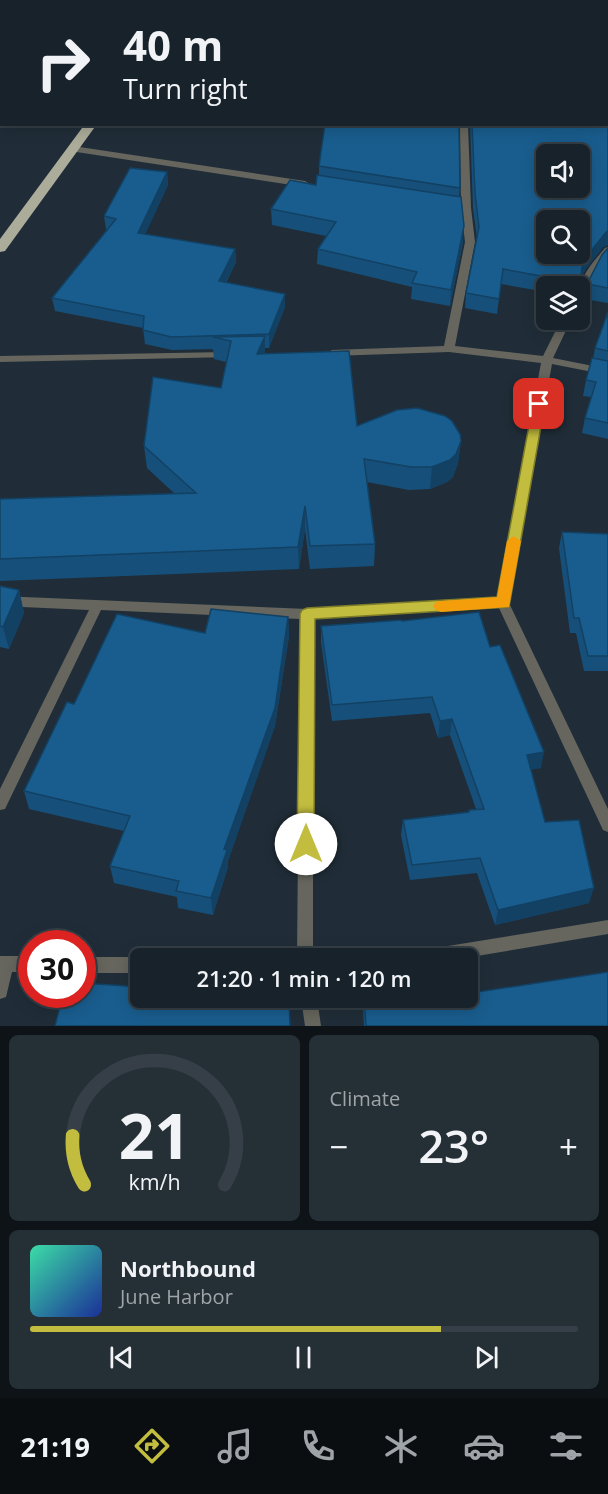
<!DOCTYPE html>
<meta charset="utf-8">
<style>
body{margin:0;font-family:"Open Sans",sans-serif;background:#252f36;color:#f1f3f6;height:100vh;display:flex;flex-direction:column;font-size:22px;white-space:nowrap}
*{box-sizing:border-box;margin:0}
p{font-size:20px;color:#9fa4a8}
.icon{flex:none;width:33px;height:33px;fill:none;stroke:currentColor;stroke-width:2;stroke-linecap:round;stroke-linejoin:round}
.map{position:relative;height:1026px;overflow:hidden}
.sheet{display:flex;flex-direction:column;gap:9px;padding:9px;background:#0d1317;flex:1}
.sheet>*{flex:none}
.guide{position:absolute;left:0px;top:0px;width:609px;height:126px;box-shadow:0 3px 15px #0003,0 0 0 2px #363f47;background:#18222a;color:#f1f3f6;overflow:hidden}
.fabs{position:absolute;left:536px;top:144px;display:grid;gap:12px}
.fabs a{display:grid;place-items:center;width:54px;height:54px;border-radius:9px;background:#18222a;box-shadow:0 3px 15px #0003,0 0 0 2px #363f47;font-size:30px}
.speed{position:absolute;left:18px;top:930px;display:flex;gap:12px;font-size:30px;font-weight:700;text-align:center}
.speed>*{display:grid;place-content:center;width:78px;height:78px;border-radius:50%;background:#18222a;box-shadow:0 3px 15px #0003,0 0 0 2px #363f47;line-height:1}
.speed .limit{border:9px solid #d22;background:#fff;color:#111}
.pin{position:absolute;display:grid;place-items:center;width:51px;height:51px;color:#fff;margin:-26px;border-radius:12px;box-shadow:0 3px 9px #0006}
.me{position:absolute;width:66px;margin:-33px;rotate:0deg;stroke-linejoin:round;filter:drop-shadow(0 0 4px #0008)}
.turn{display:flex;align-items:center;gap:21px;height:126px;padding:0 24px;font-size:27px}
.turn .icon{width:78px;height:78px;stroke-width:2.5}
.turn b{display:block;font-size:42px;line-height:51px}
.big{font-size:45px;font-weight:600;line-height:1.1}
.sheet .card{flex:1;display:flex;flex-direction:column;justify-content:center;gap:9px;min-width:0;padding:0 21px;border-radius:9px;background:#252f36}
.sheet .dial{align-items:center;gap:0}
.dial svg{height:156px;overflow:visible;fill:none;stroke:#363f47;stroke-width:7;stroke-linecap:round;text-anchor:middle}
.dial text{fill:#f1f3f6;stroke:none}
.song{display:flex;align-items:center;gap:18px}
.cover{width:72px;height:72px;border-radius:9px;background:linear-gradient(135deg,hsl(160 70% 55%),hsl(230 70% 35%))}
.played{height:6px;border-radius:3px;background:linear-gradient(90deg,#c2bd3f 75%,#363f47 75%)}
.keys{display:flex;justify-content:space-around;direction:ltr}
.heat{display:flex;justify-content:space-between;align-items:center;font-size:33px;direction:ltr}
.sheet .tiles{flex:1;display:grid;gap:9px;grid-template-columns:1fr 1fr}
.card:last-child{grid-column:span 2}
.trip{position:absolute;left:130px;top:948px;width:348px;height:60px;border-radius:9px;background:#18222a;box-shadow:0 3px 15px #0003,0 0 0 2px #363f47;font-weight:600;line-height:60px;text-align:center}
.menu{display:flex;height:96px;justify-content:space-around;align-items:center;background:#0a0e11;color:#9fa4a8}
.menu .icon{width:42px;height:42px}
.menu .current{color:#c2bd3f}
.menu b{font-size:27px;color:#f1f3f6}
.map>svg:first-child{display:block}
</style>
<div class="map">
<svg width="608" height="1026" viewBox="0 0 608 1026">
<rect width="100%" height="100%" fill="#202d38"/>
<g fill="none" stroke-linecap="round" stroke-linejoin="round">
<path fill="#66665e" fill-rule="evenodd" d="M51 0 66 2H52Z
M460 124H468L471 208 475 242 455 346 543 356 561 320H571L553 358 608 369V375L552 364 509 603 608 809V832L603 830 499 608 313 619V958H297L300 619 101 610 5 809 0 810V789L89 610 0 606V596L307 609 497 598 541 363 449 352 332 356 327 353 332 350 444 346 465 242 461 208Z
M73 146 305 181 310 184 305 187 70 151V147Z
M608 247V256L597 269 583 297 579 298C579 276 591 265 605 248Z
M228 352 233 355 232 357 0 362V356Z
M608 920V934L465 958H415L417 953 423 950Z
M0 956H32V972H12L6 997 0 999Z
M82 957H141L144 958H141V973H82Z
M301 998H317L321 1026H305Z"/>
<path fill="#acac9a" fill-rule="evenodd" d="M181 0H191L180 2Z
M85 124H97L5 251 0 252V239Z"/>
</g>
<path fill="#16507a" fill-rule="evenodd" d="M243 0H608V245L603 247 585 270 580 281 579 286H546V292L501 284 497 314 465 308 466 293 477 238 473 208 470 124H608V2H243ZM546 154H579V188H546ZM546 220H579V254H546Z
M319 166 460 188 459 196 463 242 450 306 411 299 412 287 317 264 318 249 326 236 272 225 271 209 316 185 319 176Z
M167 172 168 185 145 234 235 249 236 262 226 283 285 307 269 348H265V354L357 426 461 441 458 463 453 477 447 482 430 489 409 490 367 482 375 544 374 566 310 569 305 529 299 569 0 581V499L175 494 147 468 144 446 221 388 226 362 214 359 213 349 172 350 145 344 143 328 55 311 52 298 107 230 106 229 104 216Z
M608 248V303L584 299 587 284Z
M608 312V439L582 433 585 418 591 397 583 396 586 380 593 359 595 348Z
M562 532 608 534V671H584L576 633H570L559 548Z
M0 586 19 590 24 613 9 649 0 647Z
M288 617 289 636 275 726 228 861V867L213 915 178 908 177 897 114 883 110 866 124 831 29 809 24 791 74 704 205 633Z
M402 621 490 647 541 768 531 769 545 822 589 903 495 925 477 873 410 880 401 835 403 820 468 813 469 810 476 809 450 735 438 738 430 713 332 721 321 642V626Z
M478 992 608 1026H364L362 998H468Z"/>
<path fill="#124163" d="M167 172 168 185 140 246 138 233Z
M464 226 463 242 450 306 451 290Z
M608 231V245L603 247 585 270 579 283 582 268 588 255 606 232Z
M235 249 236 262 219 295V281Z
M285 294V307L269 348V334Z
M265 336V358L257 354Z
M461 441 458 463 453 477 447 482 430 489 432 467Z
M305 506V529L299 569 298 547Z
M19 590 24 613 9 649 3 627Z
M288 617 289 636 275 726 228 861V867L213 915 211 898Z
M452 719 450 735 438 738 440 721Z
M544 752 541 768 523 771 527 755Z
M594 888 589 903 495 925 498 910Z"/>
<path fill="#195d8e" stroke="#124163" stroke-width="1.5" fill-rule="evenodd" d="M243 0H608V231L606 232 588 255 582 268 580 283 503 269 499 299 466 293 479 227 475 193 472 124H608V2H243ZM546 154H579V188H546ZM546 220H579V254H546Z
M325 124H459L460 188 319 166Z
M130 168 167 172 138 233 235 249 219 281 285 294 269 334 171 337 143 330 144 316 52 298 116 219 104 216Z
M317 175 461 197 464 226 451 290 412 283 417 272 318 249 336 222 271 209 290 180 316 185Z
M608 248V288L587 284 602 255Z
M608 312V351L595 348Z
M265 336 257 354 349 351 357 426 397 410 417 408 445 416 452 421 460 434 461 441 456 454 450 460 432 467H411L364 459 375 544 310 546 305 506 298 547 0 559V499L196 493 144 446 153 377 221 388 231 341 213 337Z
M592 358 608 361V423L585 418 596 382 586 380Z
M562 532 608 534V656H588L579 618H574Z
M0 586 19 590 3 627 0 626Z
M211 609 288 617 275 708 224 849 227 850 211 898 176 891 179 881 110 866 130 816 24 791 67 702 74 704 117 614 205 633Z
M479 612 490 647 500 645 544 752 527 755 545 822 579 820 594 888 498 910 480 858 412 865 403 820 469 812V810L484 809 452 719 440 721 432 697 332 705 321 626 401 620 402 621Z
M608 972V1026H366L364 998H468V978H476L478 992Z
M82 983 141 987V998H289L290 1026H55L63 994H82Z"/>
<path fill="#c2bd3f" stroke="#7e7b29" stroke-width="1.5" d="M539 400 545 404 509 607 315 619 314 844 312 849 306 851 300 849 297 844 300 614 302 610 307 608 497 597 533 404Z"/>
<path fill="#f59e0b" d="M514 536 521 541 509 607 441 612 436 610 433 606 436 602 441 601 497 597 507 541Z"/>
</svg>
<div class="fabs">
<a><svg class="icon" aria-label="sound" viewBox="0 0 24 24"><path d="M4 9h4l5-4v14l-5-4H4zM17 9q2 3 0 6"/></svg></a>
<a><svg class="icon" aria-label="search" viewBox="0 0 24 24"><circle cx="10" cy="10" r="6"/><path d="M15 15l6 6"/></svg></a>
<a><svg class="icon" aria-label="layers" viewBox="0 0 24 24"><path d="M12 4l9 5-9 5-9-5zM3 14l9 5 9-5"/></svg></a>
</div>
<div class="speed"><div class="limit">30</div></div>
<div class="pin" style="left:539px;top:404px;background:#d93025"><svg class="icon" aria-label="arrive" viewBox="0 0 24 24"><path d="M6 21V4h12l-3 4 3 4H6"/></svg></div>
<svg class="me" style="left:306px;top:844px" viewBox="-20 -20 40 40"><circle r="19" fill="#fff"/><path d="M0-13L10 11 0 6-10 11z" fill="#c2bd3f"/></svg>
<div class="trip">21:20 · 1 min · 120 m</div>
<div class="guide">
<div class="turn"><svg class="icon" aria-label="right" viewBox="0 0 24 24"><path d="M7 20v-9h11M14 6l5 5-5 5"/></svg><div><b>40 m</b>Turn right</div></div>
</div>
</div>
<section class="sheet">
<div class="tiles">
<div class="card dial"><svg viewBox="0 0 100 80">
<path d="M14 69A42 42 0 1 1 86 69"/>
<path d="M14 69A42 42 0 0 1 8 44" stroke="#c2bd3f"/>
<text x="50" y="56" font-size="32" font-weight="700">21</text>
<text x="50" y="72" font-size="11">km/h</text>
</svg></div>
<div class="card"><p>Climate</p>
<div class="heat"><a>−</a><b class="big">23°</b><a>+</a></div>
</div>
<div class="card">
<div class="song"><i class="cover"></i><div><b>Northbound</b><p>June Harbor</p></div></div>
<div class="played"></div>
<div class="keys"><svg class="icon" aria-label="previous" viewBox="0 0 24 24"><path d="M18 5L8 12l10 7zM5 5v14"/></svg><svg class="icon" aria-label="pause" viewBox="0 0 24 24"><path d="M8 5v14M16 5v14"/></svg><svg class="icon" aria-label="next" viewBox="0 0 24 24"><path d="M6 5l10 7-10 7zM19 5v14"/></svg></div>
</div>
</div>
</section>
<nav class="menu">
<b>21:19</b>
<svg class="icon current" aria-label="directions" viewBox="0 0 24 24"><path d="M12 3l9 9-9 9-9-9zM9 14v-3h6M13 9l2 2-2 2"/></svg>
<svg class="icon" aria-label="music" viewBox="0 0 24 24"><path d="M9 18V5l10-2v13"/><circle cx="6" cy="18" r="3"/><circle cx="16" cy="16" r="3"/></svg>
<svg class="icon" aria-label="phone" viewBox="0 0 24 24"><path d="M5 4h4l2 5-3 2q2 4 5 5l2-3 5 2v4C11 20 4 13 5 4z"/></svg>
<svg class="icon" aria-label="climate" viewBox="0 0 24 24"><path d="M12 3v18M4 7l16 10M4 17L20 7"/></svg>
<svg class="icon" aria-label="car" viewBox="0 0 24 24"><path d="M5 17H2v-5l4-1 3-4h7l3 4 3 1v5h-3M9 17h6M6 11h13"/><circle cx="7" cy="17" r="2"/><circle cx="17" cy="17" r="2"/></svg>
<svg class="icon" aria-label="filters" viewBox="0 0 24 24"><path d="M4 7h16M4 17h16"/><circle cx="9" cy="7" r="2"/><circle cx="15" cy="17" r="2"/></svg>
</nav>
